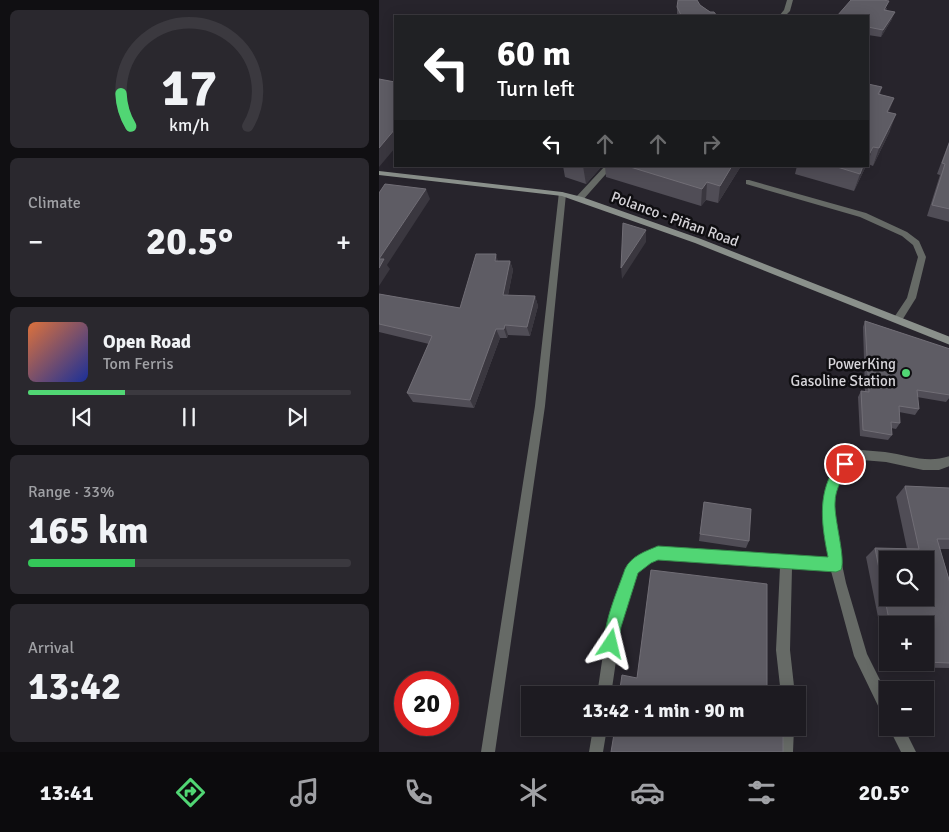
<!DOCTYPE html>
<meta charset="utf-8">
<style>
body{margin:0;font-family:Signika,sans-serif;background:#2a282e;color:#f1f3f6;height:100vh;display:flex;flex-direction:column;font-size:19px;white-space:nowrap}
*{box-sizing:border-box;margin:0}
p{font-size:16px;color:#a0a1a5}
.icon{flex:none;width:28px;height:28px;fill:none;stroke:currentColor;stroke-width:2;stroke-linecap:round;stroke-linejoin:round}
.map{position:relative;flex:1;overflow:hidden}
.sheet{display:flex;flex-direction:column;gap:10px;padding:10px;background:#100f12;width:379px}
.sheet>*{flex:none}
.guide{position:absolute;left:15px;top:15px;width:475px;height:152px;border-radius:0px;box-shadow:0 2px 12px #0003,0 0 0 1px #3b393f;background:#202124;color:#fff;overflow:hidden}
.controls{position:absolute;left:500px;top:551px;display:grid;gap:10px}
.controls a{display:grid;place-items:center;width:55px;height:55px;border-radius:0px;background:#1d1b21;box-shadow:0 2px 12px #0003,0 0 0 1px #3b393f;font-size:25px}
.speed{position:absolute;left:15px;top:671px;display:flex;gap:10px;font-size:25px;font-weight:700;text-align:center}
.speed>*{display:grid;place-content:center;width:65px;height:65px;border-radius:50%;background:#1d1b21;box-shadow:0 2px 12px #0003,0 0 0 1px #3b393f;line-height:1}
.speed .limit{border:8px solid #d22;background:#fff;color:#111}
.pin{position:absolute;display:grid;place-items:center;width:42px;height:42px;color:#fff;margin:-21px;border:2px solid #fff;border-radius:50%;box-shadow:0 1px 5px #0007}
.me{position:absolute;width:55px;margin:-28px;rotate:10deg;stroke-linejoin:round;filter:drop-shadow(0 0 4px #0008)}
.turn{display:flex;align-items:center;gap:18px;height:105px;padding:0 20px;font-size:22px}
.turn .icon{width:65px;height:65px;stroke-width:2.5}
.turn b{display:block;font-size:35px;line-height:42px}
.lanes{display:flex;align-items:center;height:48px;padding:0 20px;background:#0003;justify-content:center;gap:25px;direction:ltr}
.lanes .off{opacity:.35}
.big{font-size:38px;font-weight:800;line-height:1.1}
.sheet .card{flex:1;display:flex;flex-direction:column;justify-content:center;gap:8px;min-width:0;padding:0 18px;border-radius:8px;background:#2a282e}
.sheet .dial{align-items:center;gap:0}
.dial svg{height:130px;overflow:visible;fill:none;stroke:#3b393f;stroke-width:7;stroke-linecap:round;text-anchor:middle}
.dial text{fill:#f1f3f6;stroke:none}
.song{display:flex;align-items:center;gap:15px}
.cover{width:60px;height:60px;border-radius:8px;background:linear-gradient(135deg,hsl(20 70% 55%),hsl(230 70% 35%))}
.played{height:5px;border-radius:2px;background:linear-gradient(90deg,#51d674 30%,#3b393f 30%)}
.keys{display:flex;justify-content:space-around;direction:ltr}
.heat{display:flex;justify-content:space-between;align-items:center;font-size:28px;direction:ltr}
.charge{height:8px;border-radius:4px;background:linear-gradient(90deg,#34c759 33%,#3b393f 0)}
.trip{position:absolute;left:142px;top:686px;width:285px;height:50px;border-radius:0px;background:#1d1b21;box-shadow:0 2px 12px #0003,0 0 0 1px #3b393f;font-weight:800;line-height:50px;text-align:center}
.tabs{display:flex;height:80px;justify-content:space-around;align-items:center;background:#0c0b0d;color:#a0a1a5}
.tabs .icon{width:35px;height:35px}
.tabs .selected{color:#51d674}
.tabs b{font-size:22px;color:#f1f3f6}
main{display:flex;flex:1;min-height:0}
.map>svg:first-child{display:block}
</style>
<main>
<section class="sheet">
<div class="card dial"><svg viewBox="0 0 100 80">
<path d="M14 69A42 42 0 1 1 86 69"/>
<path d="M14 69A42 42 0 0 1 8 49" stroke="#51d674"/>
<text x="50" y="56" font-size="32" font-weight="700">17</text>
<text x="50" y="72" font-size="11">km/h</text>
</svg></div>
<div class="card"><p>Climate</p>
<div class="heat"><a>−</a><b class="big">20.5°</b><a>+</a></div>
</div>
<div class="card">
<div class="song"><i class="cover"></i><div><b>Open Road</b><p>Tom Ferris</p></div></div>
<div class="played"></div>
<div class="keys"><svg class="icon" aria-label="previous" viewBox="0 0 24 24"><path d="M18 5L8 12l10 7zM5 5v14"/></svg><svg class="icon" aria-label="pause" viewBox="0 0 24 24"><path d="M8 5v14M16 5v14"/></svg><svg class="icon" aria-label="next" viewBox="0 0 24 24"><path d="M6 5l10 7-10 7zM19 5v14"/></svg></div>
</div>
<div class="card"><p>Range · 33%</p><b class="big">165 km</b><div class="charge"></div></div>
<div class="card"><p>Arrival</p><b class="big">13:42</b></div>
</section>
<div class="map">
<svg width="571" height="752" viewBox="0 0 571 752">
<rect width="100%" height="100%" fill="#27242c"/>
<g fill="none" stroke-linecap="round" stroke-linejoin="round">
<path fill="#666a66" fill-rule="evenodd" d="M367 180H370L487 213 528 232 540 241 547 257 537 298 522 322 519 323 514 319 528 298 539 257 534 245 523 236 481 217 367 184Z
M482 450C490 451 498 451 506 452 529 455 548 464 571 456V466L560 470H544L507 462 483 460 470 468 458 485 455 503 458 541 467 583 488 654 509 696V718L504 716 475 656 452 571 413 568 411 650 416 695H402L397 650 401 567 279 559 272 562 258 573 251 590 242 627 232 695H218L228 627 239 590 247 569 249 565 264 553 279 547 450 558C441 518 435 468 482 450Z
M214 728H228L224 752H210Z
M401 728H415L414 752H400Z
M510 728H525L537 752H522Z"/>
<path fill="#666a66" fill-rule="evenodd" d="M408 0H414L411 11 406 16H400L405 10Z
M226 166H234L203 201H197V197Z
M180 192H183L187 194 166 406 116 752H102L156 406Z"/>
<path fill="#8a908b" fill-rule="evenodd" d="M0 171 183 192 203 197 322 239 571 337V345L316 243 197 201 183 196 0 175Z"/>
</g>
<path fill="#504d56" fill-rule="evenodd" d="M321 5 338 16H293L298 15V7Z
M508 8 507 11 513 19 502 37 489 35V16Z
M489 84 503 87 501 94 510 112 511 131 494 166 489 164Z
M571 139V222L548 216 561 175 558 174Z
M184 166H223L207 184 186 177Z
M226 166H362L339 203 327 200 322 206 227 177Z
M418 166H487L475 191 416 174Z
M119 261H131L134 270 129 295 156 296 159 306 151 336 129 335 128 338H121L95 408 34 402 28 393 50 344 0 332V294L81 308Z
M486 321 571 349V397L567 402 538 397 540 409 536 415 520 412 521 423 517 429 512 428 513 435 509 440 481 436 479 397 482 391 486 392 484 327Z
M526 486 571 488V549H561L571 583V668L509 667 487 557 496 548 528 549 517 497ZM509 625H546V662H509Z
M325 502 370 541 367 548 320 541Z"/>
<path fill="#3a373f" d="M516 12 513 19 502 37 504 30Z
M515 98 509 115 508 112Z
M517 114 511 131 494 166 500 148Z
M16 129V148L0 167V148Z
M494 147 489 162V157Z
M204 166H223L207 184Z
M353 166H362L339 203 341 186Z
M484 166H487L475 191 481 174Z
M328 182 327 200 322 206 323 189Z
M47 189 51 199 8 265 11 269 0 286V259Z
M267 230V242L243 279 242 268Z
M117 254 120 264 116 261Z
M131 261 134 270 127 305 124 295Z
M156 296 159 306 151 336 148 327Z
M126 325 129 335 128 338 125 329Z
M117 329 121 338 95 408 91 400Z"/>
<path fill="#5e5c64" stroke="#716e76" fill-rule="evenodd" d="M299 0H318L321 5 331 12H335L338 16H293L302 15 298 7Z
M472 0H504L510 1 505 10 516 12 504 30 489 27V16H458Z
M0 79 16 82V129L0 148Z
M489 84 503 87 499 94 515 98 508 112 517 114 500 148 494 147 489 157Z
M571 141V209L553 205 566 164 563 163Z
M248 166H353L341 186 328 182 323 189Z
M455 166H484L481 174Z
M6 184 47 189 0 259H5L0 268V193Z
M244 223 267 230 242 268Z
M97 254H117L116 261H131L124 295 156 296 148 327 126 325 125 329H117L91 400 28 393 53 336 0 324V294L81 308Z
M486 321 571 349V395L538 390 540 409 520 406 521 423 512 422 513 435 484 430 482 391 490 392Z
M526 486 571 488V539H558L571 583V663L546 662V625H511L496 548 540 549ZM509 560H546V598H509Z
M325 502 372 509 370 541 321 534Z
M272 570 388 584V691L404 693V695H240L243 675 258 678Z
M236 728H404V752H232Z"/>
<path fill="#51d674" stroke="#358b4b" d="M466 458 470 460 472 464C465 477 456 487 456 503 455 519 467 559 462 570L457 572 279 560 272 563 259 573 242 627 238 649 232 652 227 649C220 632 240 587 246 569 252 556 267 551 279 546L449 557C443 527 438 496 455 469 458 464 460 460 466 458Z"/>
<circle fill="#51d674" stroke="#0f0e11" stroke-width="2" cx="527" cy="373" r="5"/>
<g text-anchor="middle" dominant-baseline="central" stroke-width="5" stroke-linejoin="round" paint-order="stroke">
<g font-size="15" fill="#d6d4d9" stroke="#0f0e11">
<text transform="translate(296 219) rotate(20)">Polanco - Piñan Road</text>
</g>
<g font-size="15" fill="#d6d4d9" stroke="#0f0e11" text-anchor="end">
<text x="517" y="364">PowerKing<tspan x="517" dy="17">Gasoline Station</tspan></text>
</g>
</g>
</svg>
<div class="controls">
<a><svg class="icon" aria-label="search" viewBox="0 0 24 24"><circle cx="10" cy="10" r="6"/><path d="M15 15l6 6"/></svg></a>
<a>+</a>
<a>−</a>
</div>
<div class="speed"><div class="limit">20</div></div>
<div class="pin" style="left:466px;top:464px;background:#d93025"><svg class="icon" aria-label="arrive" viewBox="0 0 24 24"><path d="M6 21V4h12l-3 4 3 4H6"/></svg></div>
<svg class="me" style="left:232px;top:644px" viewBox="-20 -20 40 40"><path d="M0-17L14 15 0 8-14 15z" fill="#51d674" stroke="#fff" stroke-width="4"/></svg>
<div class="trip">13:42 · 1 min · 90 m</div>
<div class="guide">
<div class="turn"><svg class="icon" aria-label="left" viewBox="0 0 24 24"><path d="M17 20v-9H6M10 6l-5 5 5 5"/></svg><div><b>60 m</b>Turn left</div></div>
<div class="lanes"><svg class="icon" aria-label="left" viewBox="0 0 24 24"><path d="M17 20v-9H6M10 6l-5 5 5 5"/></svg><svg class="icon off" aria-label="ahead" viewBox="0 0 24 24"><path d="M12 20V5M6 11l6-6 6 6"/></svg><svg class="icon off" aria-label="ahead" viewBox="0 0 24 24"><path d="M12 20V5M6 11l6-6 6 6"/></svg><svg class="icon off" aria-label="right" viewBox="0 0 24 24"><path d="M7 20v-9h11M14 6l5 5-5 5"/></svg></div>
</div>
</div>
</main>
<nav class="tabs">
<b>13:41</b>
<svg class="icon selected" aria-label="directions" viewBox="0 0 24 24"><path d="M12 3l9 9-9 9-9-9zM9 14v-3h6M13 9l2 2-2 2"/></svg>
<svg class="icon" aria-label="music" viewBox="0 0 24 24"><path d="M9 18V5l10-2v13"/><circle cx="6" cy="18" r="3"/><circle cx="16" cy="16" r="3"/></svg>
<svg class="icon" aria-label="phone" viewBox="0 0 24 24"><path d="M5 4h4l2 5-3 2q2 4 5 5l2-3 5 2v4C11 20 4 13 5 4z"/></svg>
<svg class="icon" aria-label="climate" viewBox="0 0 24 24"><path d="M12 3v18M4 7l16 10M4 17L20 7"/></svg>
<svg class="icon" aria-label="car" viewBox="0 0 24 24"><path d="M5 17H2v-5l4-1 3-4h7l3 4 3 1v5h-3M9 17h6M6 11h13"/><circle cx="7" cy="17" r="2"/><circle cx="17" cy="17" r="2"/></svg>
<svg class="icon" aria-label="filters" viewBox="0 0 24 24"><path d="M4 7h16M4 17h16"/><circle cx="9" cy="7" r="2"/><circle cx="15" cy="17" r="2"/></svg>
<b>20.5°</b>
</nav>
